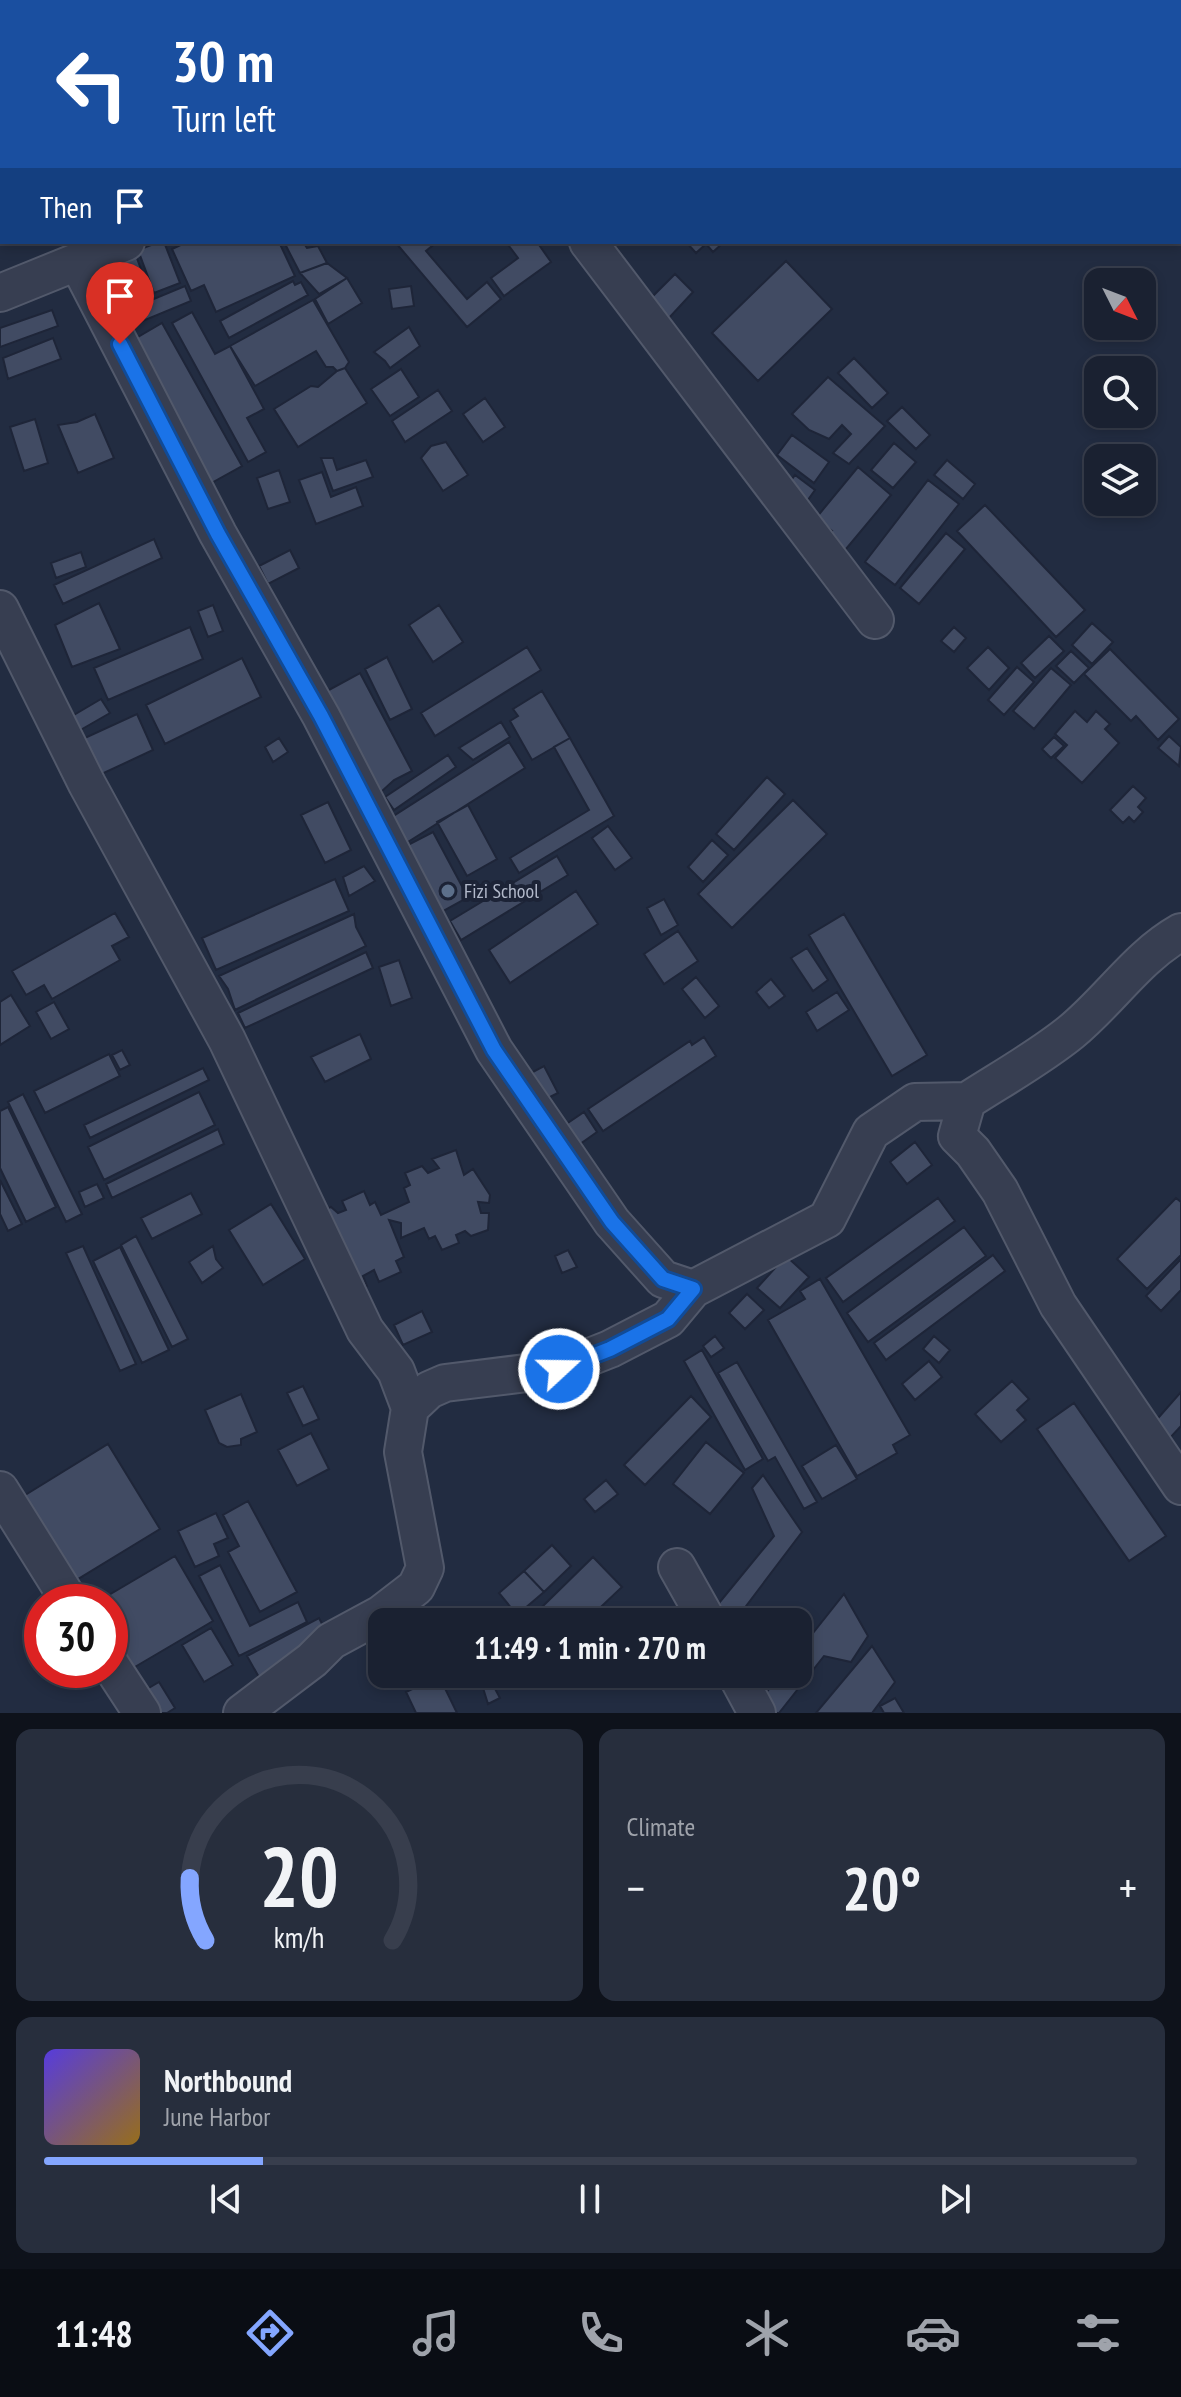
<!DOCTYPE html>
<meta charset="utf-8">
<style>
body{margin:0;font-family:"PT Sans Narrow",sans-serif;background:#272e3d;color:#f1f3f6;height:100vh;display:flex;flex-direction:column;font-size:30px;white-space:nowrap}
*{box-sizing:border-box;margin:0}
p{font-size:26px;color:#9fa3ab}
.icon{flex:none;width:44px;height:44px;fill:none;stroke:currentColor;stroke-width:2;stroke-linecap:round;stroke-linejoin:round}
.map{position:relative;height:1713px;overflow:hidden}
.side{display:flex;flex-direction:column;gap:16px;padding:16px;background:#0e121b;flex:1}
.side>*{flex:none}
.top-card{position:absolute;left:0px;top:0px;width:1182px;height:244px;box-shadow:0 4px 12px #0003,0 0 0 2px #383e4d;background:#1a4fa0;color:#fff;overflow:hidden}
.needle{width:52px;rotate:132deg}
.controls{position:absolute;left:1084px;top:268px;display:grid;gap:16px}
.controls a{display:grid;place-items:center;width:72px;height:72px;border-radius:16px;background:#1a2131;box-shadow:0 4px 12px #0003,0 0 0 2px #383e4d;font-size:40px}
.speed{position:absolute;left:24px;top:1584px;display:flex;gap:16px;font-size:40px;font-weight:700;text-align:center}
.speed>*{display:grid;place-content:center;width:104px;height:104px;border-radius:50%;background:#1a2131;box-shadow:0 4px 12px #0003,0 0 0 2px #383e4d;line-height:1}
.speed .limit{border:12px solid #d22;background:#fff;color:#111}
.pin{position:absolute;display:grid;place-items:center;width:68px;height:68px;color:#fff;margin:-82px -34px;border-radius:50% 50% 50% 0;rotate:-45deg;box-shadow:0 0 8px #0007}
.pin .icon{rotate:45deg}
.me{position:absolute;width:88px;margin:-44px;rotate:69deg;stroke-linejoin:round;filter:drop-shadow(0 0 6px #0008)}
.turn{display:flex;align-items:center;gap:28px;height:168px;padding:0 40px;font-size:36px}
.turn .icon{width:104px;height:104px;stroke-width:2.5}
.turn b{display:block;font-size:56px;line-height:68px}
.then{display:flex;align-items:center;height:76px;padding:0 40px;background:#0003;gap:16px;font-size:30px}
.big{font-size:60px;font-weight:600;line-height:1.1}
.side .card{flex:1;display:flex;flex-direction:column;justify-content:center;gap:12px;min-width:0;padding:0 28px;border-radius:16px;background:#272e3d}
.side .dial{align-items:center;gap:0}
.dial svg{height:208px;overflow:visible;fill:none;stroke:#383e4d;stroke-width:7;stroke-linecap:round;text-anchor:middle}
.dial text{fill:#f1f3f6;stroke:none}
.song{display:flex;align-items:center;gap:24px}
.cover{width:96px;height:96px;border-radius:12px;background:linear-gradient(135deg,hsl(250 70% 55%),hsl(40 70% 35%))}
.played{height:8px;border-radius:4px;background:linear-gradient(90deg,#84a6ff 20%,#383e4d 20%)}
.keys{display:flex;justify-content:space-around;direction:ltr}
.heat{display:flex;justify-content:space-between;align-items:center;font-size:44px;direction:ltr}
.side .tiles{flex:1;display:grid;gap:16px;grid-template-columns:1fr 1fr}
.card:last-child{grid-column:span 2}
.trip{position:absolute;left:368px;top:1608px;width:444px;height:80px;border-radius:16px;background:#1a2131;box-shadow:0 4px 12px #0003,0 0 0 2px #383e4d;font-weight:600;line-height:80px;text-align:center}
.tabs{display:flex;height:128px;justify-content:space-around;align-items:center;background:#0a0d14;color:#9fa3ab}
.tabs .icon{width:56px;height:56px}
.tabs .current{color:#84a6ff}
.tabs b{font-size:36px;color:#f1f3f6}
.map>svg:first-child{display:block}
</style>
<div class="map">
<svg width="1181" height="1713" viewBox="0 0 1181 1713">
<rect width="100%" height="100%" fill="#222c41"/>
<path fill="#414b63" stroke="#1e2538" stroke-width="2" d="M159 242H164L180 283 154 293 138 250Z
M187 242H279L295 276 216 312 204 285 191 291 172 249Z
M284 242H303L307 248 318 246 327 263 300 273Z
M398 242H437L426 251 467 299 487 282 501 299 467 327 396 243Z
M506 242H537L551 262 504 296 491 278 518 258Z
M686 242H724L713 252 706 244 696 253Z
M134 250 150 294 114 308 98 264Z
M786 261 832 309 758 381 712 333Z
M327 263 347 278 319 294 300 273Z
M675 274 693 292 668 319 649 300Z
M347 278 362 303 328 324 315 299Z
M293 281 295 285 301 282 308 295 229 338 220 321Z
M185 286 191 301 121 330 115 315Z
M411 286 414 306 392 309 389 289Z
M313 300 349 362 345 368 337 371 333 367H326L316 351 255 386 230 346Z
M52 310 58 326 0 347V328Z
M192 312 215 354 230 346 264 409 247 418 266 452 248 462 172 323Z
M162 323 242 466 206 486 126 344Z
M409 327 420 346 390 368 385 361 374 352Z
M53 338 61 359 8 379 3 358Z
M854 358 888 393 872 408 838 373Z
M345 368 367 403 298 447 274 409 311 386 318 387 337 371Z
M401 369 419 397 390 416 371 389Z
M828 377 885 426 849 464 833 453 851 434 842 425 829 439 809 430 792 414Z
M438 390 452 411 405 442 392 421Z
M485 398 505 427 483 442 463 414Z
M902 407 930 435 916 449 887 421Z
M95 414 114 458 78 473 58 425 77 422Z
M35 419 48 463 24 471 10 427Z
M792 435 829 462 814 483 777 455Z
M446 442 468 475 443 491 421 458 431 446Z
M894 443 916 462 893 488 871 470Z
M321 458H333L337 470 366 460 373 477 333 491Z
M947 460 975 484 963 499 934 475Z
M858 467 891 495 836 561 819 547 832 531 816 518Z
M279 470 290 502 268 509 257 478Z
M322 472 331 497 356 487 363 506 316 524 299 480Z
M795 475 815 490 805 504 785 489Z
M928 480 959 504 895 585 865 562Z
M985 505 1085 610 1056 637 957 531Z
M946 533 965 549 919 604 900 588Z
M154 539 162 558 63 604 54 585Z
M290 550 299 568 268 584 259 566Z
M81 552 86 567 56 578 51 563Z
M99 603 120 649 72 667 55 625Z
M213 605 223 631 208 637 198 611Z
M439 605 463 642 433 662 409 625Z
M1092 623 1113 642 1092 664 1072 645Z
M190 627 203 659 108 700 94 668Z
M954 627 966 638 954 652 941 641Z
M1049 636 1064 651 1035 678 1021 663Z
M527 647 541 670 435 736 421 713Z
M988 647 1009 668 989 690 967 668Z
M1110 649 1179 719 1158 740 1136 716 1131 721 1084 674Z
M1071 651 1089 668 1074 683 1056 666Z
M387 657 412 709 390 720 365 669Z
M242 658 261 697 165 744 146 705Z
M1017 667 1034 682 1004 715 988 700Z
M1051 668 1071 685 1034 729 1013 711Z
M360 673 412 771 394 780 381 792 327 691Z
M542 691 570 738 532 760 510 721 518 716 513 709Z
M101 699 110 713 70 736 62 722Z
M1075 711 1087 722 1096 711 1110 724 1105 729 1119 743 1082 783 1055 758 1067 745 1055 734Z
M137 714 153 750 93 778 76 742Z
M501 722 510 737 473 760 459 748Z
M1169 736 1181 747 1179 766 1158 748Z
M1054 737 1064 746 1051 758 1042 749Z
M279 738 288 752 273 762 265 747Z
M570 738 614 816 519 873 510 858 589 810 554 747Z
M509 742 525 768 400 847 392 817Z
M448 755 456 767 394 810 385 797Z
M767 777 785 794 734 850 716 834Z
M1133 786 1146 798 1138 807 1143 812 1134 822 1129 817 1123 823 1110 810Z
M793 800 827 834 732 928 698 894Z
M328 802 351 850 325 863 301 815Z
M468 805 497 859 467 876 437 822Z
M608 826 632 858 615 870 592 838Z
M433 832 463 888 470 884 476 893 438 914 402 848Z
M712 840 728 855 703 882 688 867Z
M557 856 568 875 461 940 450 921Z
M364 866 375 881 349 896 343 877Z
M335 879 349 911 216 970 202 938Z
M576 891 598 924 510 983 489 950Z
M664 899 678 925 661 935 647 908Z
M115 913 129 937 112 946 120 960 52 999 44 985 26 995 12 971Z
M354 914 356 927 366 946 235 1010 228 989 219 976Z
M844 914 927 1055 892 1076 809 935Z
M678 931 698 961 664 984 644 954Z
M807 948 828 980 813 991 791 958Z
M366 952 373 968 245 1028 238 1013Z
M399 960 412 998 391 1006 379 967Z
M696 977 719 1006 705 1018 682 989Z
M771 979 785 996 769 1008 756 992Z
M837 992 849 1010 817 1031 806 1012Z
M11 995 30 1026 0 1045V1002Z
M54 1002 69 1029 51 1039 36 1012Z
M360 1034 371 1059 325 1082 311 1057Z
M704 1037 716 1056 603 1131 588 1109 690 1041 692 1045Z
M122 1050 130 1065 120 1070 112 1055Z
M109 1054 120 1076 45 1113 34 1091Z
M544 1066 558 1093 542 1101 529 1074Z
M203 1068 209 1080 90 1138 84 1125Z
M199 1092 215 1125 104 1180 88 1147Z
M23 1094 82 1214 66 1222 8 1102Z
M8 1107 56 1207 26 1222 0 1168V1111Z
M584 1112 597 1132 573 1149 559 1129Z
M218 1129 224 1144 112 1198 106 1184Z
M915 1142 932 1165 907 1184 890 1162Z
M456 1150 464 1175 473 1169 490 1195 489 1203 478 1202 481 1213H489L488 1230 471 1236 465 1231 456 1235 459 1243 442 1250 435 1236 429 1239 424 1228 401 1238V1223L389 1220 404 1257 396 1261 401 1272 379 1282 374 1270 363 1276 367 1286 352 1292 316 1213 331 1207 338 1213 346 1210 342 1201 364 1191 370 1205 375 1202 381 1215 409 1202 404 1188 410 1185 405 1173 422 1166 428 1173 439 1168 432 1159Z
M0 1180 22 1224 8 1231 0 1214Z
M97 1184 104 1198 85 1207 79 1192Z
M191 1193 202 1214 152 1239 141 1218Z
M938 1198 955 1221 843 1302 826 1278Z
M1176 1198 1181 1202V1255L1147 1289 1117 1259Z
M271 1204 305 1259 263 1285 229 1230Z
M964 1227 986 1256 868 1342 847 1313Z
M136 1236 188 1339 172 1347 121 1245Z
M83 1246 136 1364 120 1371 66 1253Z
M213 1246 216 1259 223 1268 202 1283 189 1262Z
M120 1247 169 1350 142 1363 93 1261Z
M568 1250 577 1267 562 1273 555 1256Z
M993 1255 1005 1271 886 1360 874 1343Z
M786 1256 809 1277 780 1308 757 1288Z
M1181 1259V1290L1161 1311 1146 1296Z
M820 1279 910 1435 893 1445 897 1453 857 1476 768 1320 805 1299 800 1291Z
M747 1294 764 1310 745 1329 729 1313Z
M422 1311 432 1332 403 1345 394 1325Z
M715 1336 724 1348 711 1357 703 1346Z
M934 1336 950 1350 939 1363 923 1349Z
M702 1350 763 1459 745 1470 684 1361Z
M929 1361 942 1377 915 1400 902 1384Z
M737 1362 817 1502 804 1509 775 1457 768 1461 718 1373Z
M1012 1381 1029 1399 1017 1410 1026 1420 1001 1442 975 1414Z
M303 1386 319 1419 303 1426 287 1393Z
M1181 1392V1426L1169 1439 1152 1425Z
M241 1394 257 1432 241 1439V1445L227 1447 219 1443 205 1410Z
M691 1396 711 1417 645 1485 624 1465Z
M1074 1403 1166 1536 1129 1561 1037 1429Z
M311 1433 329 1469 297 1486 278 1450Z
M706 1442 744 1473 710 1514 673 1484Z
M108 1444 160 1529 73 1582 22 1497Z
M836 1445 857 1479 822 1499 802 1466Z
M763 1475 802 1532 734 1622H727L719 1603 774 1536 752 1488Z
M606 1480 618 1494 595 1512 584 1499Z
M248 1501 297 1592 260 1612 228 1552 239 1546 223 1515Z
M216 1513 228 1538 214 1544 219 1556 195 1567 178 1531Z
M552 1545 571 1566 544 1592 524 1571Z
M175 1556 213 1621 128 1671 110 1641V1602H97Z
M593 1557 622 1587 585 1622H560L543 1606Z
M220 1565 250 1626 298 1602 307 1622 239 1656 199 1576Z
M524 1571 544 1592 517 1615 499 1593Z
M844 1594 868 1636 851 1662 824 1656 779 1713H771L758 1703 781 1674H798V1652Z
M319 1618 331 1641 260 1679 247 1656Z
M211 1628 233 1665 204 1682 182 1645Z
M872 1646 895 1682 872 1713H816Z
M439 1676 457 1713H416L406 1692Z
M159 1682 175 1708 167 1713H155L142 1692Z
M493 1685 500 1698 488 1704 483 1688Z
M895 1698 904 1713H884L880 1706Z"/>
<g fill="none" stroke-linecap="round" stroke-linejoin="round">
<defs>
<path id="minor" d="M36 0 38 2
M405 0 406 2
M588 242 875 620
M78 263 218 534 321 716 494 1050 612 1222 663 1279 693 1289 827 1219 871 1132 915 1102 967 1101 957 1136 973 1152 1000 1191 1058 1305 1181 1486
M0 293 126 242
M0 609 87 784 227 1040 365 1330 396 1371 410 1408 403 1452 425 1568 416 1587 381 1614 331 1641 312 1660 242 1713
M967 1101C1001 1079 1039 1058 1071 1032 1110 1000 1137 957 1181 932
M410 1408 429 1390 445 1383 559 1369 610 1349 668 1319 693 1289
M0 1490 70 1602
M677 1567 708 1622
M110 1664 142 1713
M736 1674 757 1713"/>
</defs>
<use href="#minor" stroke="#52596b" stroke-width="40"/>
<use href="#minor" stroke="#373e51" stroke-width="36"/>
</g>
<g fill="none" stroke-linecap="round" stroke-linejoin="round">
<defs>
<path id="route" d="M120 344 218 534 321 716 494 1050 612 1222 663 1279 693 1289 668 1319 610 1349 559 1369"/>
</defs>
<use href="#route" stroke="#114b97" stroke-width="20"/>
<use href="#route" stroke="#1a73e8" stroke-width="14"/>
</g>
<circle fill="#5c6f8a" stroke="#1c2336" stroke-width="3" cx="448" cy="891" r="8"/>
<g text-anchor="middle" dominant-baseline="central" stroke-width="8" stroke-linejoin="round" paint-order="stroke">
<g font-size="20" fill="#b3bacb" stroke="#1c2336" text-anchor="start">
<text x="464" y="891">Fizi School</text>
</g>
</g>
</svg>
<div class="controls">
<a><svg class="needle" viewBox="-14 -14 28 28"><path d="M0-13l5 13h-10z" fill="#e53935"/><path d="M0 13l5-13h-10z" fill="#9fa3ab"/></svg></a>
<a><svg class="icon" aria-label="search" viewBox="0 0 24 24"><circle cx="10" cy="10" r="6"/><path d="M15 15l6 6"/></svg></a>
<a><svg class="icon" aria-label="layers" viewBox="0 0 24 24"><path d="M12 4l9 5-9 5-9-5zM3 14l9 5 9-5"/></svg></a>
</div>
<div class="speed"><div class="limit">30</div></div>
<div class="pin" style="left:120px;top:344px;background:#d93025"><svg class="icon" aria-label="arrive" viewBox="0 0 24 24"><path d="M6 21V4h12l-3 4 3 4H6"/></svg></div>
<svg class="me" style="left:559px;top:1369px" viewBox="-20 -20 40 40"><circle r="17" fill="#1a73e8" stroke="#fff" stroke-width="3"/><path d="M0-11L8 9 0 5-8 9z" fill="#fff"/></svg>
<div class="trip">11:49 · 1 min · 270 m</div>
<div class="top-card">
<div class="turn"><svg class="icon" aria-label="left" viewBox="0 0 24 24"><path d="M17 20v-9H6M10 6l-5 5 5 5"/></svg><div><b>30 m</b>Turn left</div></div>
<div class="then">Then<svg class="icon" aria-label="arrive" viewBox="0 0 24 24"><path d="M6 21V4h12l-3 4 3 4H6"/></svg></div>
</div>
</div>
<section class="side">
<div class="tiles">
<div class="card dial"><svg viewBox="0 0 100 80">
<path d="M14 69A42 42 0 1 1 86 69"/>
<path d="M14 69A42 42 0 0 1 8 45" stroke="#84a6ff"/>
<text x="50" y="56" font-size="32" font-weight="700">20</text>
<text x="50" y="72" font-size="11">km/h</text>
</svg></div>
<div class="card"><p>Climate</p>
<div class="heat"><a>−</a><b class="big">20°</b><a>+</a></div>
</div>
<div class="card">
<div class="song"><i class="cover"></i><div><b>Northbound</b><p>June Harbor</p></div></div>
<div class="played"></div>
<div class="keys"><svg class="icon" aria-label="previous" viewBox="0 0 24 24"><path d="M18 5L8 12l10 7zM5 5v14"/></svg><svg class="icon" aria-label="pause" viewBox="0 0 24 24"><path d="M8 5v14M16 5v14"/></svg><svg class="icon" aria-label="next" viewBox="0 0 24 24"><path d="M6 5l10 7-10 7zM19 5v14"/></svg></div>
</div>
</div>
</section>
<nav class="tabs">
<b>11:48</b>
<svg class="icon current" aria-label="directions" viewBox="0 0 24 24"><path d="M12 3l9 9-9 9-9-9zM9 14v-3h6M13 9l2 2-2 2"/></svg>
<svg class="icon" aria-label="music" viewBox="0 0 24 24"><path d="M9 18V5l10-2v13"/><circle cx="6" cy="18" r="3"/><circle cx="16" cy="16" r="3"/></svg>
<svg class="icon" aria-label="phone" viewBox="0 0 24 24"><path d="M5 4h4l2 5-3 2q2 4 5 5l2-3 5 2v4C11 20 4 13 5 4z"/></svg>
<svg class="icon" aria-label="climate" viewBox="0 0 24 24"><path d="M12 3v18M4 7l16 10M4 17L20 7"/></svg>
<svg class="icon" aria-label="car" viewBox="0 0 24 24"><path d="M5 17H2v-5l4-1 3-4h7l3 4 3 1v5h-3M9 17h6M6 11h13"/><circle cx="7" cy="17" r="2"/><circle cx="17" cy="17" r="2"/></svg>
<svg class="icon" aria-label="filters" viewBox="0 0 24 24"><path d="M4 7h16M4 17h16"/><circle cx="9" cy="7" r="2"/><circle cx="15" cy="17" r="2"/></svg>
</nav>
